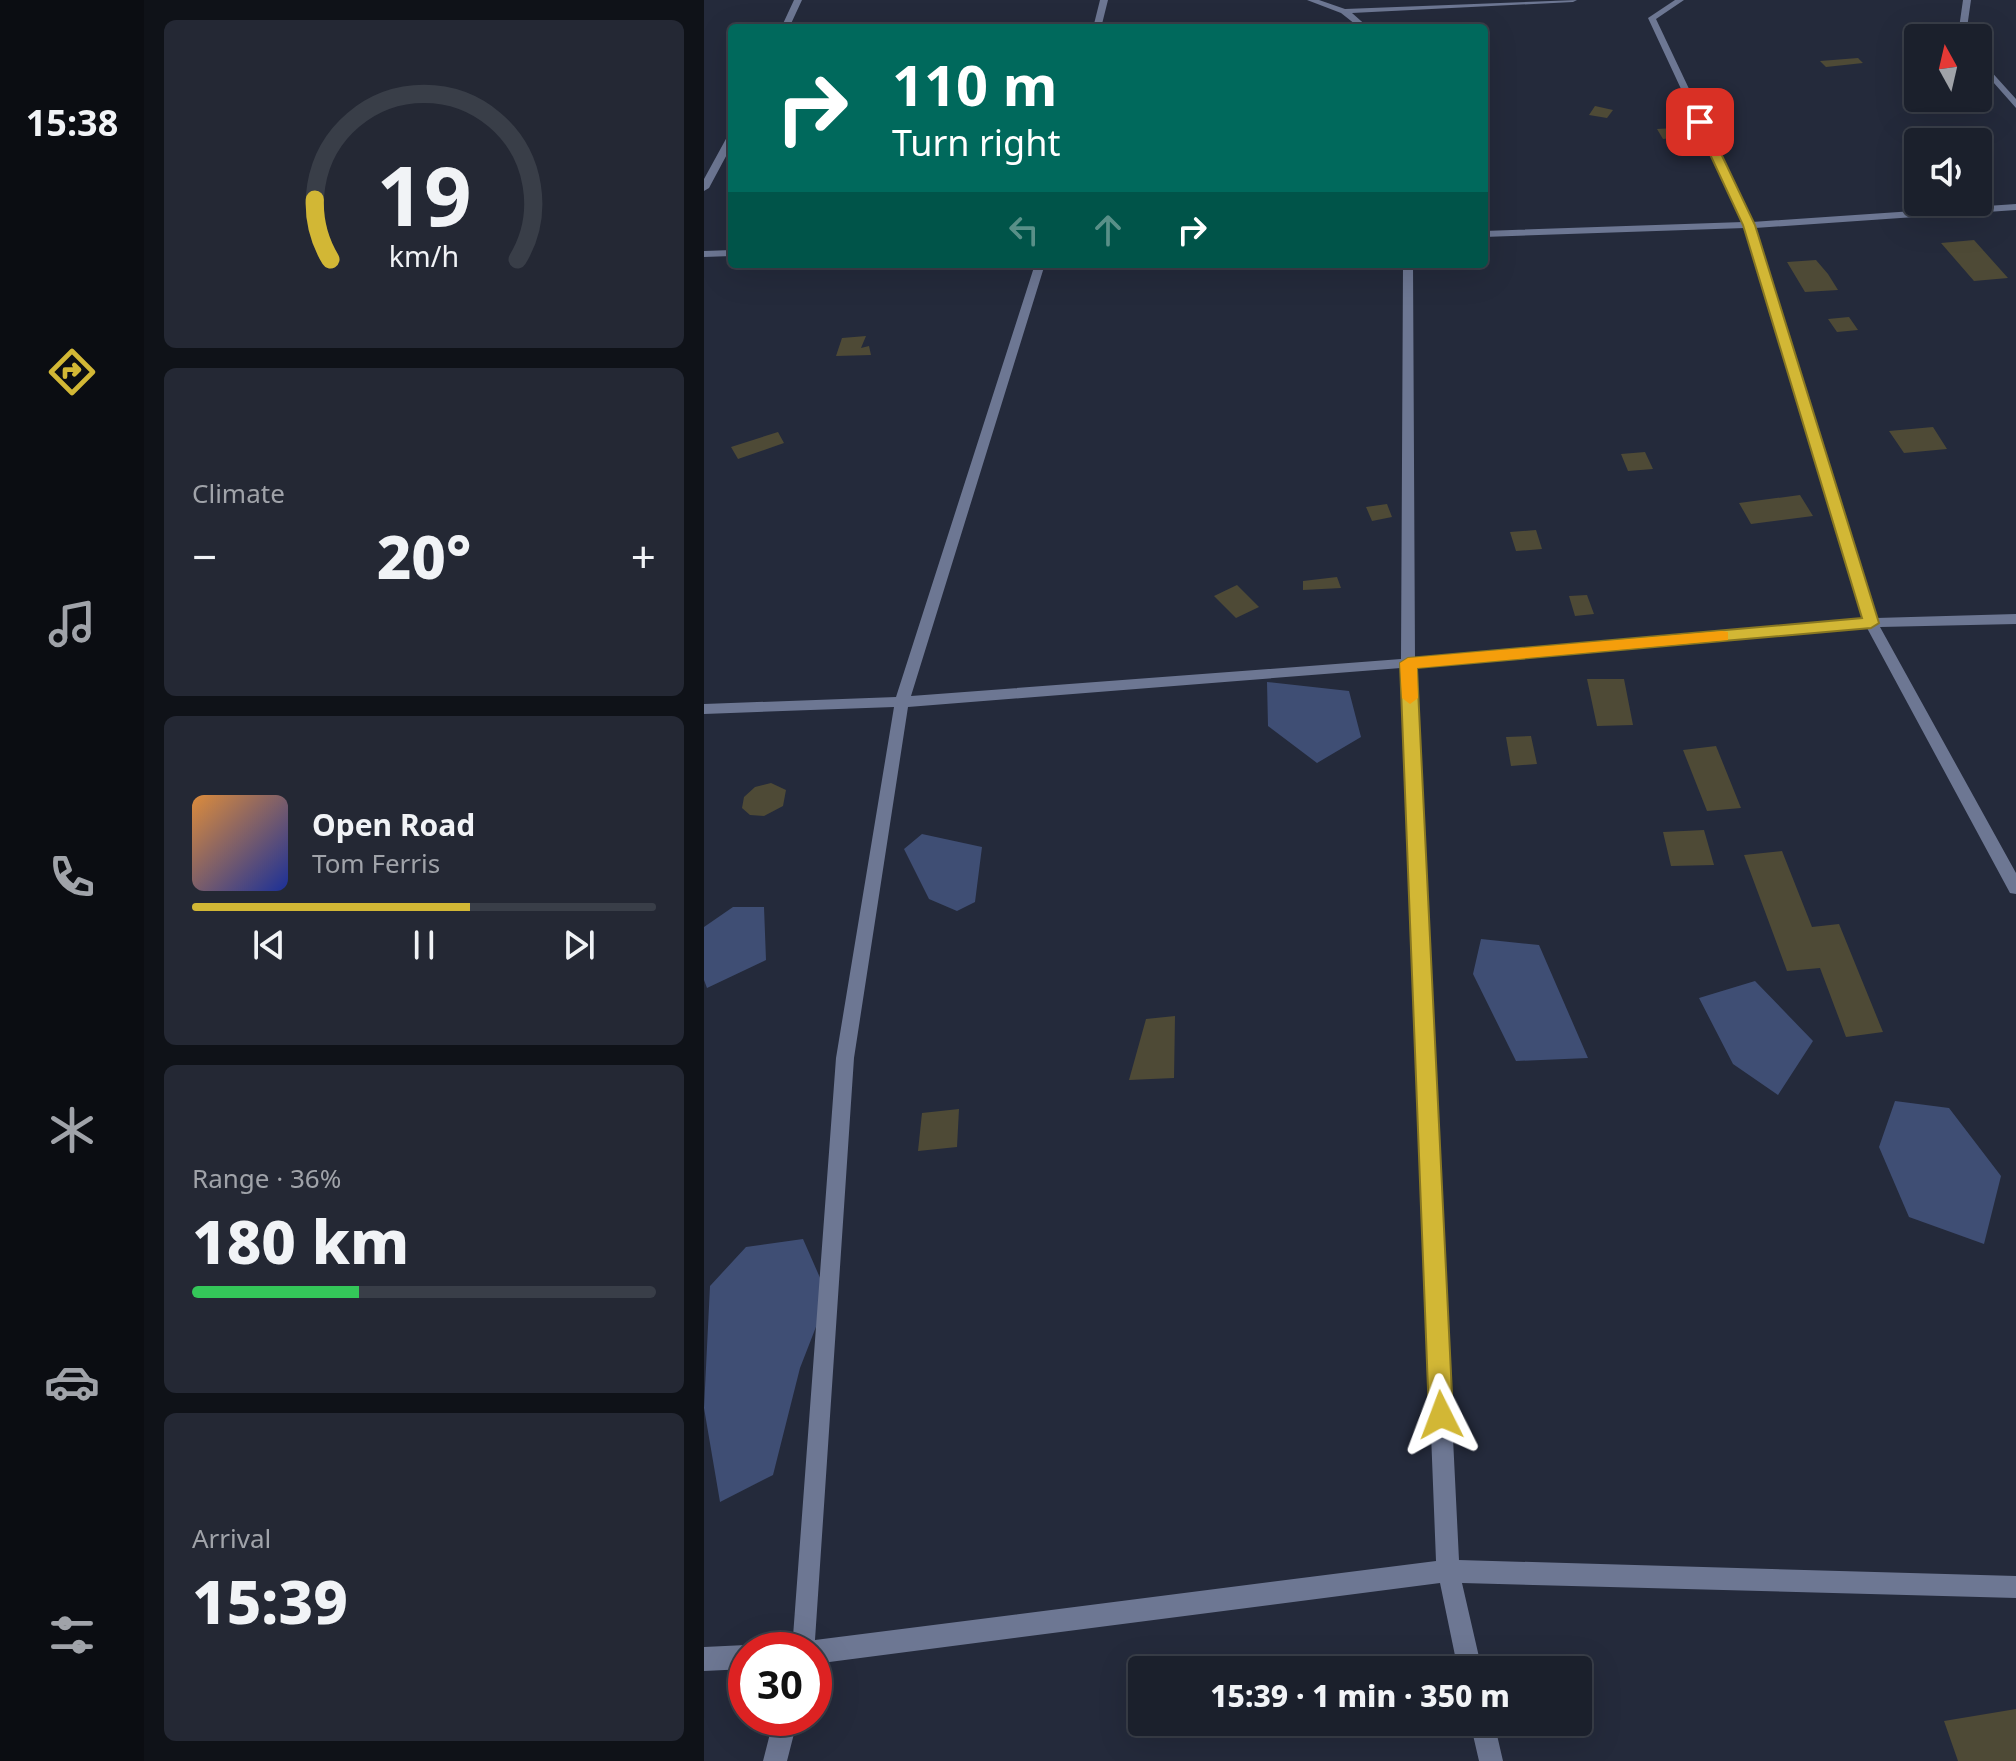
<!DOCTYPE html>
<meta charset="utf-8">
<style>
body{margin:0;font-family:"Noto Sans",sans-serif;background:#242834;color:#f1f3f6;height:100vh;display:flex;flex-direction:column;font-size:30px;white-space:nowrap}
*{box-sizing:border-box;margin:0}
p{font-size:26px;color:#a0a3a9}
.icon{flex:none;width:44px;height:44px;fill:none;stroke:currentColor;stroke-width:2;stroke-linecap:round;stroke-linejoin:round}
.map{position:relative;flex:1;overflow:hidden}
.side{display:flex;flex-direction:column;gap:20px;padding:20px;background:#0f1218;width:560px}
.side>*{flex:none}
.top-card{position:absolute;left:24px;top:24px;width:760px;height:244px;border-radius:8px;box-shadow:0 8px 32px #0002,0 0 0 2px #393e48;background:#00695c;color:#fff;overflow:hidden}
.needle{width:52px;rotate:352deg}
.tools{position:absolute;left:1200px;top:24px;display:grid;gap:16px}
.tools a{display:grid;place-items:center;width:88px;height:88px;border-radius:8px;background:#1b202c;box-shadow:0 8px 32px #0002,0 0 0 2px #393e48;font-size:40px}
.speed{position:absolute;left:24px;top:1632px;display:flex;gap:16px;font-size:40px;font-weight:700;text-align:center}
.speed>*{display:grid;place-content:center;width:104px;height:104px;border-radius:50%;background:#1b202c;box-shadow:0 8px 32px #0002,0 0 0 2px #393e48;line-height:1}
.speed .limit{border:12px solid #d22;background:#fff;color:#111}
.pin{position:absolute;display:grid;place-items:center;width:68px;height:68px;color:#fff;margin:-34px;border-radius:16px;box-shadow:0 4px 12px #0006}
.me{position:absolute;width:88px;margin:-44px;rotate:357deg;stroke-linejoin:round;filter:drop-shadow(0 0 6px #0008)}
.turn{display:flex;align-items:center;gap:28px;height:168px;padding:0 32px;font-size:36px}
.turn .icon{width:104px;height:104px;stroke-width:2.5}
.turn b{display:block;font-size:56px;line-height:68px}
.lanes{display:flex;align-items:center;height:76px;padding:0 32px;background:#0003;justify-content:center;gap:40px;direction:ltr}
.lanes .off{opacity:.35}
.big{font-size:60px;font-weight:800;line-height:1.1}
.side .card{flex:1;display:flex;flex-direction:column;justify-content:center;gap:12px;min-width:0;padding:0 28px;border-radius:12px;background:#242834}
.side .dial{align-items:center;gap:0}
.dial svg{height:208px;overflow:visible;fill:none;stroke:#393e48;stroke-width:7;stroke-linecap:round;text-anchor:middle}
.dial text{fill:#f1f3f6;stroke:none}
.song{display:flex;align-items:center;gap:24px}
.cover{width:96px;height:96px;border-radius:12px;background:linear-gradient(135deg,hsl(30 70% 55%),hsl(230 70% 35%))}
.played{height:8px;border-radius:4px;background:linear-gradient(90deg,#d2b735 60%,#393e48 60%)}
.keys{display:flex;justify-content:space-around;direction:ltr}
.heat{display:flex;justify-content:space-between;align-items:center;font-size:44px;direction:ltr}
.charge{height:12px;border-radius:6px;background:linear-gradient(90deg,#34c759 36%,#393e48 0)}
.trip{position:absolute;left:424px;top:1656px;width:464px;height:80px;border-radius:8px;background:#1b202c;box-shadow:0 8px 32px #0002,0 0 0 2px #393e48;font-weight:800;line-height:80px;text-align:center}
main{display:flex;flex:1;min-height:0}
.menu{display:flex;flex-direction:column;width:144px;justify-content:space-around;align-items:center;background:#0b0d12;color:#a0a3a9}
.menu .icon{width:56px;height:56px}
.menu .on{color:#d2b735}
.menu b{font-size:36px;color:#f1f3f6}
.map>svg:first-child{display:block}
</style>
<main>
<nav class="menu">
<b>15:38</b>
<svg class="icon on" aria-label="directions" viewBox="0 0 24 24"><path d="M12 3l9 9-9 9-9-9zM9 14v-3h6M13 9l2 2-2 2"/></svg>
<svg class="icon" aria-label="music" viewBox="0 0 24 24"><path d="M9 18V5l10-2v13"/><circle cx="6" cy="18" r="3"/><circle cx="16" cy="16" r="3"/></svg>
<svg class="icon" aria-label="phone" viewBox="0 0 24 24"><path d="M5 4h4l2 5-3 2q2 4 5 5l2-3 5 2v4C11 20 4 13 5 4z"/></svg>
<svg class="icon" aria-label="climate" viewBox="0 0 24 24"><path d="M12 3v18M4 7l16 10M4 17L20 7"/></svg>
<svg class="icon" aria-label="car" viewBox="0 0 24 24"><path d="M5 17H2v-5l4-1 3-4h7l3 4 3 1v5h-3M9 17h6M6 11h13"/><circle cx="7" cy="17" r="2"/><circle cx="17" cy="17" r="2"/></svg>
<svg class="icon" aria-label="filters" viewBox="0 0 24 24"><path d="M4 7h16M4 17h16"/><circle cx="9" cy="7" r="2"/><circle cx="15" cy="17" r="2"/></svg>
</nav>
<section class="side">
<div class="card dial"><svg viewBox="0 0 100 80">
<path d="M14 69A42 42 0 1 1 86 69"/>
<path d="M14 69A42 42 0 0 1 8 46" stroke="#d2b735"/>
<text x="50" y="56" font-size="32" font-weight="700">19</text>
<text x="50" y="72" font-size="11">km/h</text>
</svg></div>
<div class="card"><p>Climate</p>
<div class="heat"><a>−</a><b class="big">20°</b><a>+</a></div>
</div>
<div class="card">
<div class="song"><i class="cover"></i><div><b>Open Road</b><p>Tom Ferris</p></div></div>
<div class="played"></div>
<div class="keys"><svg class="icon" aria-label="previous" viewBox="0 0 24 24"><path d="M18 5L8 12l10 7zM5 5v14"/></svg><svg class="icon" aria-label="pause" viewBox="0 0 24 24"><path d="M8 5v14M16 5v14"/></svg><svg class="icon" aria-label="next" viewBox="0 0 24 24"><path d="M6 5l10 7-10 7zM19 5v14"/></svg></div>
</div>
<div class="card"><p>Range · 36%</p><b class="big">180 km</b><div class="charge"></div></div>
<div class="card"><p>Arrival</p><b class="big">15:39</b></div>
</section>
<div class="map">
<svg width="1312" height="1761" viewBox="0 0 1312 1761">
<rect width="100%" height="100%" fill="#242a3b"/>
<path fill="#3f4e74" d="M563 682 645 691 657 737 613 763 564 726Z
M218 834 278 847 271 902 253 911 225 899 200 849Z
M29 907H60L62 960 3 988 0 980V927Z
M777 939 835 945 884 1058 812 1061 769 974Z
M1051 981 1109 1041 1074 1095 1029 1064 995 998Z
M1191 1101 1245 1108 1297 1176 1280 1244 1205 1217 1175 1147Z
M99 1239 124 1296 96 1368 69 1475 16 1502 0 1408 6 1286 42 1247Z"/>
<path fill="#4e4a36" d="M1154 58 1159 63 1122 67 1116 61Z
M891 106 909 110 903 118 885 115Z
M971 128 977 137 959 139 953 129Z
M1270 240 1304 278 1270 281 1237 243Z
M1112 260 1124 274 1134 290 1101 292 1083 262Z
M1145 317 1154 330 1133 332 1124 319Z
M162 336 157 348 165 346 167 355 132 356 138 338Z
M1229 427 1243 449 1200 453 1185 431Z
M74 432 80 443 34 459 27 447Z
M941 452 949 469 924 471 917 454Z
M1096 495 1109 516 1047 524 1035 503Z
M683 504 688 517 668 521 662 507Z
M832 530 838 549 812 551 806 532Z
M633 577 637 588 599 590V581Z
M533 585 555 607 532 618 510 596Z
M883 595 890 614 871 616 865 596Z
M883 679H920L929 725 893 726Z
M827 736 833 764 807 766 802 737Z
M1012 746 1037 808 1003 811 979 750Z
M67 783 82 790 79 806 60 816 46 815 38 808 40 797 51 787Z
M1000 830 1010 865 967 866 959 832Z
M1078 851 1108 927 1135 924 1179 1032 1142 1037 1116 968 1083 971 1040 855Z
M471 1016 470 1078 425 1080 442 1019Z
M255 1109 253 1147 214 1151 218 1113Z
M1312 1709V1761H1254L1240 1721Z"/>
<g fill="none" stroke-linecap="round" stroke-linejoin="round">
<path fill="#6d7793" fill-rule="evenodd" d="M90 0H98L85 28H77Z
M396 0H404L397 28H389Z
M603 0H615L641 9 873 0 869 2 648 13 665 28H656L637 13Z
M971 0H980L952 19 1048 222 1312 204V210L1051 228 1172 618 1312 614V624L1176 627 1312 873V894L1306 893 1163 628 711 667 755 1560 1312 1576V1598L758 1583 778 1670H754L736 1583 110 1664V1650H88L132 1058 190 707 0 714V704L192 697 331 264H341L207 696 697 659 699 264H709L711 657 1159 619 1041 228 780 237V231L1039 222 944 18ZM697 668 732 1561 111 1640 150 1058 204 707Z
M1259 0H1267L1263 28 1267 38H1259L1255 28Z
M1274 57 1312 99V108L1274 65Z
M28 134V145L5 188 0 191V179L23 137Z
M28 250V256L0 257V251Z
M42 1645 51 1650H42V1669L0 1671V1647Z
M70 1718H94L83 1761H59Z
M766 1722H790L799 1761H775Z"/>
</g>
<path fill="#d2b735" stroke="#872" stroke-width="2" d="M996 118 1002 122 1051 225 1175 623 1167 628 713 668 749 1415 745 1423 737 1427 729 1423 725 1415 696 663 704 658 1158 618 1039 225 991 122Z"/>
<path fill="#f59e0b" d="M1018 631 1024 632V640L713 668 714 698 706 704 698 698 696 663 704 658Z"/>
</svg>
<div class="tools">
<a><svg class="needle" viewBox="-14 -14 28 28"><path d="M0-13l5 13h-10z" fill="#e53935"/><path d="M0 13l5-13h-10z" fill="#a0a3a9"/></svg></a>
<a><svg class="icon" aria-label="sound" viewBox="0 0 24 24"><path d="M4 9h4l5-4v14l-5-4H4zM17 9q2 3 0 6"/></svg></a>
</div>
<div class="speed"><div class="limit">30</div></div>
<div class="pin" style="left:996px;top:122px;background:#d93025"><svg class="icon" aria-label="arrive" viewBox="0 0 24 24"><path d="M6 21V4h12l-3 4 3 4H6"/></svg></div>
<svg class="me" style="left:737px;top:1415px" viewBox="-20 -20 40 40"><path d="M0-17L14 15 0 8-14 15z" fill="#d2b735" stroke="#fff" stroke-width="4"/></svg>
<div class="trip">15:39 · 1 min · 350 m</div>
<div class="top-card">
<div class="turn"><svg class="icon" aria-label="right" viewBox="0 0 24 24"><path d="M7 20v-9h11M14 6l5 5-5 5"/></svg><div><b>110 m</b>Turn right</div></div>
<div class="lanes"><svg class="icon off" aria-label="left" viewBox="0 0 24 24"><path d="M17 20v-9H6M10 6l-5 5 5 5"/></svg><svg class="icon off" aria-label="ahead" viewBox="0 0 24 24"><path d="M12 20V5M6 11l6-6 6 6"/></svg><svg class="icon" aria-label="right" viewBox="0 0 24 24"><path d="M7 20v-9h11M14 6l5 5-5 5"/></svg></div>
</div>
</div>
</main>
